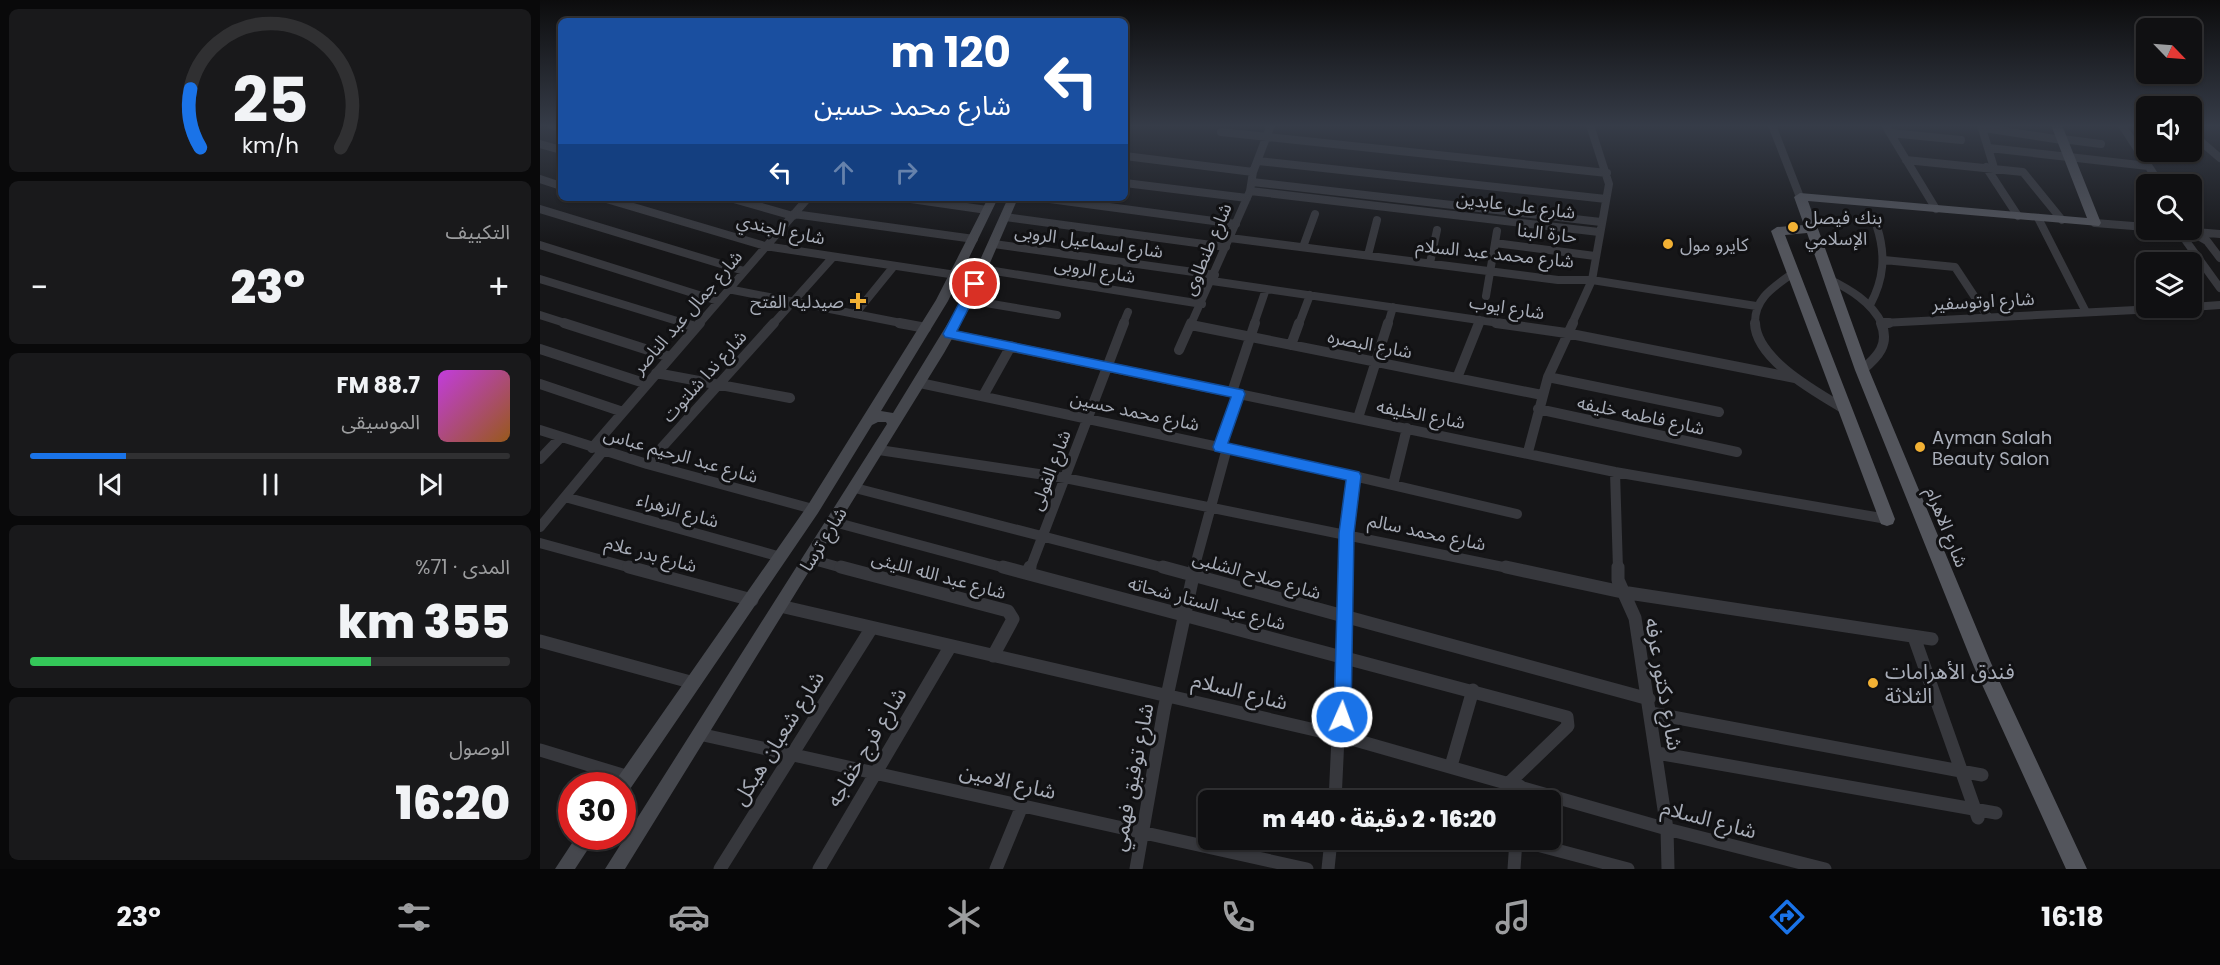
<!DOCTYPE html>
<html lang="ar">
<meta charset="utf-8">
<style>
body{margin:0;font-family:Poppins,"Noto Sans Arabic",sans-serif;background:#19191b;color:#f1f3f6;direction:rtl;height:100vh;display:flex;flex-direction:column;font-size:22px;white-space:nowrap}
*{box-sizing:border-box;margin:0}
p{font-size:20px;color:#9c9d9f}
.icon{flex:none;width:33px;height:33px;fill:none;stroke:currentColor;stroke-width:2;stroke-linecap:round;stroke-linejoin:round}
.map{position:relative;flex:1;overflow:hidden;direction:ltr}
.panel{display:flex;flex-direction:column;gap:9px;padding:9px;background:#09090a;width:540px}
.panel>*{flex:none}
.hud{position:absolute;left:18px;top:18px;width:570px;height:183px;border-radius:9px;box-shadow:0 2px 4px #0004,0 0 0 2px #303032;direction:rtl;background:#1a4fa0;color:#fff;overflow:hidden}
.needle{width:39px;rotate:115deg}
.buttons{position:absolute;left:1596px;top:18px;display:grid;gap:12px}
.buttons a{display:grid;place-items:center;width:66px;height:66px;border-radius:9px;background:#101012;box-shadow:0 2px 4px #0004,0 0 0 2px #303032;font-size:30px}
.speed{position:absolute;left:18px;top:772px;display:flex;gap:12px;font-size:30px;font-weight:700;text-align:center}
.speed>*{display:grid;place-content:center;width:78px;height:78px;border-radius:50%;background:#101012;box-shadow:0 2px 4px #0004,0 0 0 2px #303032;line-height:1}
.speed .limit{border:9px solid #d22;background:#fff;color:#111}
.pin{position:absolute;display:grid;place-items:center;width:51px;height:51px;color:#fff;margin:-26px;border:3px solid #fff;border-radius:50%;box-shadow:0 2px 6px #0007}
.me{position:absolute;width:66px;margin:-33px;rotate:2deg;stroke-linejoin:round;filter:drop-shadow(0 0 4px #0008)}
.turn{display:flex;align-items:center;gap:21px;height:126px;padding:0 18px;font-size:27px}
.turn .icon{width:78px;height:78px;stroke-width:2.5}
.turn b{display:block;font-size:42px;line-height:51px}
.lanes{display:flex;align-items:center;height:57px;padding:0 18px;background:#0003;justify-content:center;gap:30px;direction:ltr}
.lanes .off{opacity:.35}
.big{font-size:45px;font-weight:800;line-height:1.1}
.panel .card{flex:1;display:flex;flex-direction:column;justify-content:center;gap:9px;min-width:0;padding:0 21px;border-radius:9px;background:#19191b}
.panel .dial{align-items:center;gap:0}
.dial svg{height:156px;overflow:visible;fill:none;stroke:#303032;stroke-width:7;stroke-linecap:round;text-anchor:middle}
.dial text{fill:#f1f3f6;stroke:none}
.song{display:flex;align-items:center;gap:18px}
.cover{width:72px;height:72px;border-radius:9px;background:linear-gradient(135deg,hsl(290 70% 55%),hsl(30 70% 35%))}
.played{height:6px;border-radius:3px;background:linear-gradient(90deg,#1a73e8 20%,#303032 20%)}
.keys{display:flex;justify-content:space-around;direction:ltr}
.heat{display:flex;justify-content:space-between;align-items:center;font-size:33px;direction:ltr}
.charge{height:9px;border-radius:4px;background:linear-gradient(90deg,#34c759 71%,#303032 0)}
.trip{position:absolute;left:658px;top:790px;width:363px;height:60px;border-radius:9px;background:#101012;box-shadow:0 2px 4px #0004,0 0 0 2px #303032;font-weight:800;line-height:60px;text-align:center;direction:rtl}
.menu{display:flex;height:96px;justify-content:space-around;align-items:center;background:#060607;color:#9c9d9f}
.menu .icon{width:42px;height:42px}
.menu .selected{color:#1a73e8}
.menu b{font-size:27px;color:#f1f3f6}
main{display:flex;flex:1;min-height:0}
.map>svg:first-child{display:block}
</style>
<main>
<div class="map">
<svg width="1680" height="869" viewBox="0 0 1680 869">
<rect width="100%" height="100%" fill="#161618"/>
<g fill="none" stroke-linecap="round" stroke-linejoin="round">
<path stroke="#37383d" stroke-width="8" d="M11 125 21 128
M1232 125 1260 197
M1345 125 1396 209
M1441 125 1454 168
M1582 125 1620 184
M1444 128 1522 140
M681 132 1067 173
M1350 133 1421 140
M1652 134 1680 158
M1522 139 1561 144
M0 144 21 150
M1449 148 1608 166
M585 156 713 172
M1366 160 1483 172 1522 220
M718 161 1066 199
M1446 167 1478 216
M0 179 21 186
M712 182 1061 222
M585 183 707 198
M710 191 1059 232
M63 198 225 246 416 275
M190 198 253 216
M364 198 447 210
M502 198 696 224
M0 209 204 271
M254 214 434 239
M465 217 686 247
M1498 218 1546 312
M1555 223 1606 227
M1632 230 1680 234
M1648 231 1646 241 1680 288
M1655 234 1667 241 1680 258
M690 238 1018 280H1052L1216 306
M955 243 1055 256
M454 244 675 275
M0 245 178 301
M763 247 775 214
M828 255 837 220
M1344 260 1415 267 1448 317
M890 263 897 230
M442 269 662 304
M0 279 147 324
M1289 279C1309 289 1332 302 1342 324
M672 281 966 324
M188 289 366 324
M946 296 957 231
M428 300 517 315
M1330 305C1344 279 1346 255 1337 227
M1652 307 1680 305
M315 314 354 266
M0 315 28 324
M1342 323 1635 308
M159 324 268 198
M233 324 293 257
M583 324 588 312
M651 324 710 191 713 172 731 125
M714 324 726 289
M759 324 770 295
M848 324 853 307
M938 324 940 320
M1032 324 1052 280 1069 184 1050 125
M1215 324C1214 298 1234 287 1253 273"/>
<path stroke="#37383d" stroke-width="10" d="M24 323 130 357
M142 323 156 327
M359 323 386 328
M956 323 1026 333 1255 378
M1215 323C1216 360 1278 393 1306 410
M1342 323H1349
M651 325 1002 395
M409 334 1075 472 1347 519
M751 345 759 323
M0 349 107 384
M639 350 651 323
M1322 370C1338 357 1350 344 1341 323
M116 373 250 398
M1008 377 1179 412
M917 378 939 323
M380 383 814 476 977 514
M0 384 83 412
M692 392 715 323
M443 396 471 346
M998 409 1197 452
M818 418 848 323
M0 430 107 464 273 509
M680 447 699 394
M52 448 160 323
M339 450 525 478 973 569
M988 452 1008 377 1033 323
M0 459 21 437
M107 464 234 323
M1075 472 1078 569
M853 485 867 428
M315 488 629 569
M25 497 241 557
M294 522 469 569
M0 527 63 451
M0 543 95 569
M270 559 306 569
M490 569 584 323
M654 569 687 448
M806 569 814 476"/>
<path stroke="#37383d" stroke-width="13" d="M89 567 212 600
M301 567 468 611 473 619 453 656
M463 567 1027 717 1028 726 969 783
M623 567 1109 699
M966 567 1082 592 1392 639
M1078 567V580L1095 618 1127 829 1128 869
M488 573 490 567
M240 606 801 736 1127 829 1285 869
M1374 637 1438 818
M0 641 154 683
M1111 713 1442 775
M159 734 767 869
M0 750 89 777
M1117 753 1456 813
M911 766 933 690
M795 801 806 567
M979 801 980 786
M978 840 1088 869
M180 869 331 629
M279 869 410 647
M456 869 482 806
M596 869 624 710 655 567
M788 869 791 840
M974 869 976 840"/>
<path fill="#45474d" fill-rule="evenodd" d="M448 198H458L408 301 341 411 353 413 422 300 468 198H478L434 300 404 353 85 869H65L347 424 346 422H338L332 425 278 513 88 792 82 795V786H73L76 780 268 505 396 300Z
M36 837H56L35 869H15Z"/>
<path fill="#53555c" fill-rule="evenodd" d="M1511 125H1522L1561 223 1559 226 1268 201 1329 370 1451 663 1547 869H1526L1434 667 1315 370 1267 233 1245 235 1355 519 1353 524 1347 526 1341 524 1339 519 1231 231 1237 227 1264 225 1254 197 1260 193 1547 218Z"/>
</g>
<linearGradient id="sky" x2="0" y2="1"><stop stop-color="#0c0c0d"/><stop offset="0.51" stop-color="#363c48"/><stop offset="1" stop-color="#363c48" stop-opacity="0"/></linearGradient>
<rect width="1680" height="247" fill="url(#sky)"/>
<path fill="#1a73e8" stroke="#114b97" stroke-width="1.5" d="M435 280 441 284 417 331 703 390 705 394 688 443 819 472 821 476 814 533 811 717 808 722 802 725 796 722 794 717 799 533 806 480 675 451 673 447 691 397 405 337 403 334 429 284Z"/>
<g fill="#f2b134" stroke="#111113" stroke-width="2">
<circle cx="1253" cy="227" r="6"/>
<circle cx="1128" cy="244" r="6"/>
<path d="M315 292h6v6h6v6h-6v6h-6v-6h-6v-6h6z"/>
<circle cx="1380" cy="447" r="6"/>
<circle cx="1333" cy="683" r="6"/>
</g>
<g text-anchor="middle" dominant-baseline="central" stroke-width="6" stroke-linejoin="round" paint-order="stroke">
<g font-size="18" fill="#a8adb8" stroke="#111113">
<text transform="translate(976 205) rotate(7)">شارع على عابدين</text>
<text transform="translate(241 229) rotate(12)">شارع الجندي</text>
<text transform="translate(1007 233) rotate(7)">حارة البنا</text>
<text transform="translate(549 241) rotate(8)">شارع اسماعيل الروبى</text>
<text transform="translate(667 249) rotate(-67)">شارع طنطاوى</text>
<text transform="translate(955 253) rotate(6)">شارع محمد عبد السلام</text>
<text transform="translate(555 270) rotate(9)">شارع الروبى</text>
<text transform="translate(1443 301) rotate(-3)">شارع اوتوسفير</text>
<text transform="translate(967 307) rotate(9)">شارع ايوب</text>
<text transform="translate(147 312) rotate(-49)">شارع جمال عبد الناصر</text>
<text transform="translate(830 344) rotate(11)">شارع البصره</text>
<text transform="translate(164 376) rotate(-48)">شارع ندا شلتوت</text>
<text transform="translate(595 411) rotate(12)">شارع محمد حسين</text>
<text transform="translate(881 414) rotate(11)">شارع الخليفه</text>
<text transform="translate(1101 415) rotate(12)">شارع فاطمه خليفه</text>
<text transform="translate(141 455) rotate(16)">شارع عبد الرحيم عباس</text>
<text transform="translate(510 470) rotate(-69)">شارع الفولى</text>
<text transform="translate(138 510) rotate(16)">شارع الزهراء</text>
<text transform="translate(1407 527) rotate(68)">شارع الاهرام</text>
<text transform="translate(887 532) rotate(12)">شارع محمد سالم</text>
<text transform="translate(283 539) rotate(-58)">شارع ترسا</text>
<text transform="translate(111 554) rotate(15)">شارع بدر علام</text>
<text transform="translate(399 575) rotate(15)">شارع عبد الله الليثى</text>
<text transform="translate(717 575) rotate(16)">شارع صلاح الشلبى</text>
<text transform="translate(667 603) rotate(15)">شارع عبد الستار شحاته</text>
</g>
<g font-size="18" fill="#a8adb8" stroke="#111113" text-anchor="start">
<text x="1265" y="217">بنك فيصل<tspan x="1265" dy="21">الإسلامي</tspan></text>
<text x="1140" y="244">كايرو مول</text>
<text x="304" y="301" text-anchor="end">صيدليه الفتح</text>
<text x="1392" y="437">Ayman Salah<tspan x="1392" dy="21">Beauty Salon</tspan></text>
</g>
<g font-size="21" fill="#a8adb8" stroke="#111113" text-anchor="start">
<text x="1345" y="671">فندق الأهرامات<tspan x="1345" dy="24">الثلاثة</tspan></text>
</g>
<g font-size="21" fill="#a8adb8" stroke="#111113">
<text transform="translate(1124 684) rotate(80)">شارع دكتور عرفه</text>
<text transform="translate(700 691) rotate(14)">شارع السلام</text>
<text transform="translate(238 738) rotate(-58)">شارع شعبان هيكل</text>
<text transform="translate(326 747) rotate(-59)">شارع فرج خفاجه</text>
<text transform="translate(592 777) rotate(-79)">شارع توفيق فهمي</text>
<text transform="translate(468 781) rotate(13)">شارع الامين</text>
<text transform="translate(1169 819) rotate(15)">شارع السلام</text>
</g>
</g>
</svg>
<div class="buttons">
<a><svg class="needle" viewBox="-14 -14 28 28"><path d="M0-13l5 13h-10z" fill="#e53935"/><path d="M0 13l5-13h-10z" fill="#9c9d9f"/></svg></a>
<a><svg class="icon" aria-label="sound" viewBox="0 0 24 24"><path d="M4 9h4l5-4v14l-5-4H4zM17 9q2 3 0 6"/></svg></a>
<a><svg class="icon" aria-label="search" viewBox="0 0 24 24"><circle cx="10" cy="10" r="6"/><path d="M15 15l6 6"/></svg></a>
<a><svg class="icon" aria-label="layers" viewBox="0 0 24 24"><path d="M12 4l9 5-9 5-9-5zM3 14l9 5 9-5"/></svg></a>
</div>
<div class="speed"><div class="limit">30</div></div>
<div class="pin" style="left:435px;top:284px;background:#d93025"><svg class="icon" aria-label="arrive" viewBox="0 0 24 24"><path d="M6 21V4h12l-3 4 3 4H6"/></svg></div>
<svg class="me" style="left:802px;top:717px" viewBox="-20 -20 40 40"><circle r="17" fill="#1a73e8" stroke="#fff" stroke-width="3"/><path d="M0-11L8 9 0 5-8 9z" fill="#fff"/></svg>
<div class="trip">16:20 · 2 دقيقة · 440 m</div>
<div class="hud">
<div class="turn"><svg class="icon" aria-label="left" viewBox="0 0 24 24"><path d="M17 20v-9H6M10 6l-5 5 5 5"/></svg><div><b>120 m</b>شارع محمد حسين</div></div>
<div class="lanes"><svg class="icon" aria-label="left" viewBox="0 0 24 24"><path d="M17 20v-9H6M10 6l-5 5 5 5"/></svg><svg class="icon off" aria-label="ahead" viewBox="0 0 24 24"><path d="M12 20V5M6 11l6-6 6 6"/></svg><svg class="icon off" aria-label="right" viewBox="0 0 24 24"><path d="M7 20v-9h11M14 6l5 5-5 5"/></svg></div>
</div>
</div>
<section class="panel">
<div class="card dial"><svg viewBox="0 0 100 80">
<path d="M14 69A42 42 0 1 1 86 69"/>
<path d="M14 69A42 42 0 0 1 9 39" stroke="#1a73e8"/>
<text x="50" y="56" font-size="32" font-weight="700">25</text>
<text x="50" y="72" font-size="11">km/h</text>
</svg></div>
<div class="card"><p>التكييف</p>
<div class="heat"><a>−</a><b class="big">23°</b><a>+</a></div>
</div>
<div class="card">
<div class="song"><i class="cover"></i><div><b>88.7 FM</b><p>الموسيقى</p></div></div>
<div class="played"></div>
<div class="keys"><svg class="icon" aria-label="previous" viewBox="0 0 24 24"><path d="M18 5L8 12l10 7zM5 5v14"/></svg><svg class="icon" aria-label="pause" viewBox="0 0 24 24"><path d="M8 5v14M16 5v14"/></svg><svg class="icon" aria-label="next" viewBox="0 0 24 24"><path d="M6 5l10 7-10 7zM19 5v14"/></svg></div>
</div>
<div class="card"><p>المدى · 71%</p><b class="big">355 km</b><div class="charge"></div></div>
<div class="card"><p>الوصول</p><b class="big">16:20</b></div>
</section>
</main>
<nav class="menu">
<b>16:18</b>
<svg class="icon selected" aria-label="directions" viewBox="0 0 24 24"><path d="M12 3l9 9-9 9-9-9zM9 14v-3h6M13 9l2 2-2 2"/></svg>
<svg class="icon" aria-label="music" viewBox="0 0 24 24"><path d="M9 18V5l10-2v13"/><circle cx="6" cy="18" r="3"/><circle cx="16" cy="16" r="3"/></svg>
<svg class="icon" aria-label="phone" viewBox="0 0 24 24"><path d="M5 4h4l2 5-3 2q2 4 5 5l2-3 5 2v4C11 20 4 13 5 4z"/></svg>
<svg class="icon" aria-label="climate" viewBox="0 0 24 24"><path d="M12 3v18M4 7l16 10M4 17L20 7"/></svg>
<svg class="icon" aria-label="car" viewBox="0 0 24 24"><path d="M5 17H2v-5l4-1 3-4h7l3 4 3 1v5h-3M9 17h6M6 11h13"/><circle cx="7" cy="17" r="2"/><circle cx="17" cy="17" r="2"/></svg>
<svg class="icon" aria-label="filters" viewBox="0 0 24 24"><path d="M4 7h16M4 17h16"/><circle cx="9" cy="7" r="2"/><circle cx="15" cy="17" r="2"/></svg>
<b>23°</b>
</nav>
